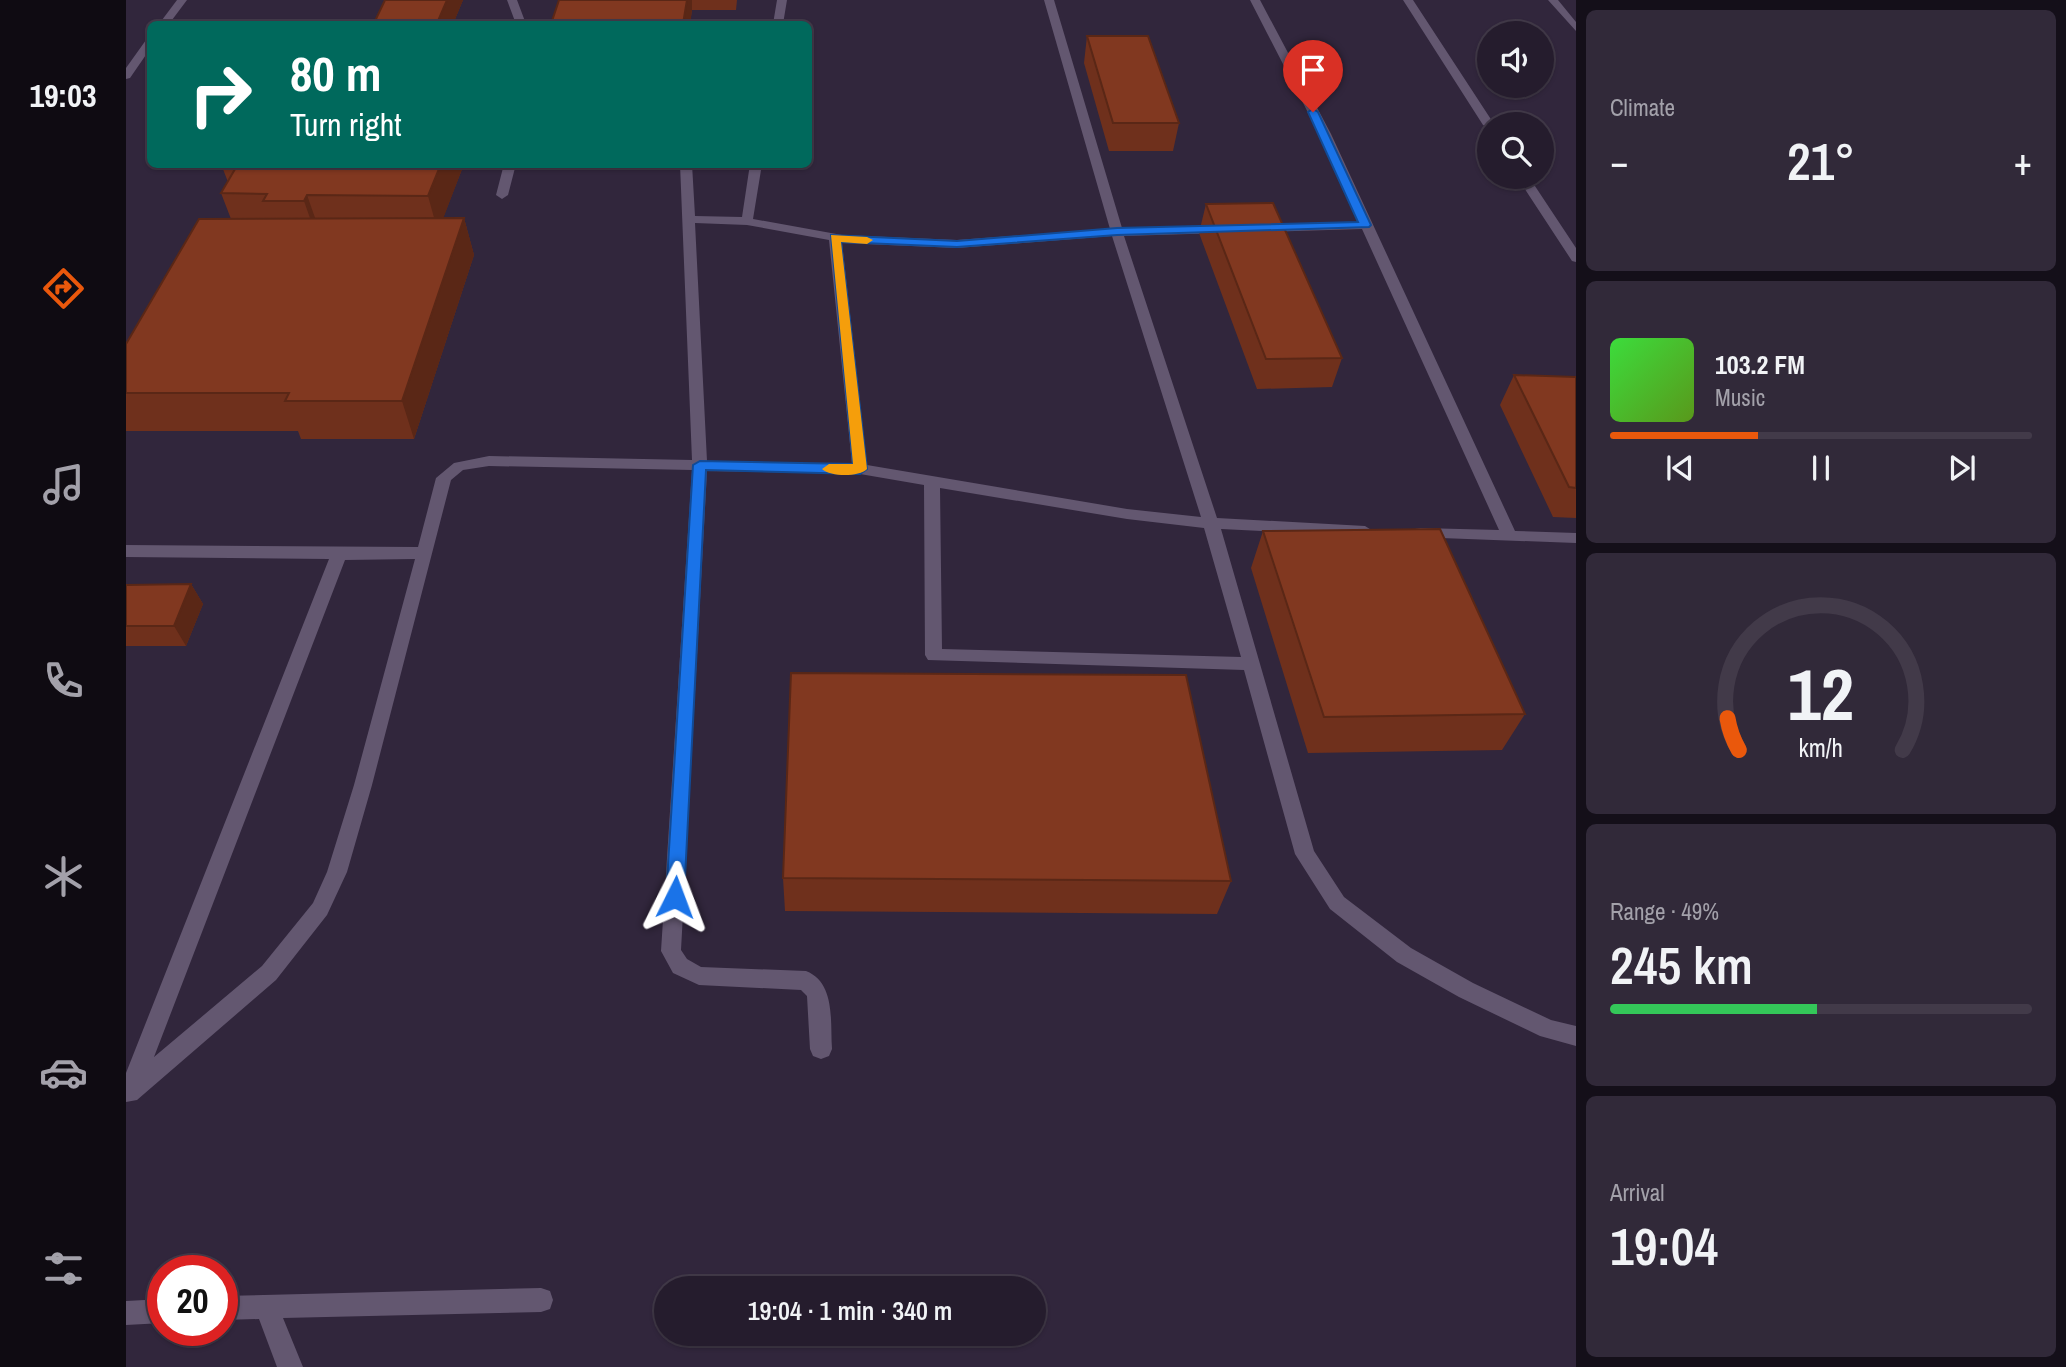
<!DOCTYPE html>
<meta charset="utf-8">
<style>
body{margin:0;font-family:"Archivo Narrow",sans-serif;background:#312939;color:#f1f3f6;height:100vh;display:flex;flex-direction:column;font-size:26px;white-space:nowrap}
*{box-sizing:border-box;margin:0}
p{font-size:23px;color:#a3a1aa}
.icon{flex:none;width:38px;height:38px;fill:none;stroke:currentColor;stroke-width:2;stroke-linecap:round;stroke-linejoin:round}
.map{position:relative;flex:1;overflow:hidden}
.details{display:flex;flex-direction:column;gap:10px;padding:10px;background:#140f19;width:490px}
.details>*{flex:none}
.hud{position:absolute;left:21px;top:21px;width:665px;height:147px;border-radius:10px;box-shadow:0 2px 5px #0004,0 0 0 2px #423a49;background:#00695c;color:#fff;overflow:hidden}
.tools{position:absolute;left:1351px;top:21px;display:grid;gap:14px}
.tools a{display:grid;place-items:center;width:77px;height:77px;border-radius:50%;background:#251c2d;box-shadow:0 2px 5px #0004,0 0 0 2px #423a49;font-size:35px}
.speed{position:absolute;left:21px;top:1255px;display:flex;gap:14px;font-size:35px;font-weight:700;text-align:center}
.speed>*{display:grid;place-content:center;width:91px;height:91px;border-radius:50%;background:#251c2d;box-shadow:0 2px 5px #0004,0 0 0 2px #423a49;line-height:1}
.speed .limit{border:10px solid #d22;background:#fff;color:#111}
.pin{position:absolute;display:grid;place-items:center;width:60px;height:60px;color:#fff;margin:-72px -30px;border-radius:50% 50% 50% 0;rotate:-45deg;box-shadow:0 0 7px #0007}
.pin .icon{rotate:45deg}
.me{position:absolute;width:77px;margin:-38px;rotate:3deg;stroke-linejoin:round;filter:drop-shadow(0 0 5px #0008)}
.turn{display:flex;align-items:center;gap:24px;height:147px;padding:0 28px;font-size:32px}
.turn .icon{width:91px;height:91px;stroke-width:2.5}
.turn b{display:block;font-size:49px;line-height:60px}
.big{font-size:52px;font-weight:600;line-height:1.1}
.details .tile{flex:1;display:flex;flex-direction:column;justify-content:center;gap:10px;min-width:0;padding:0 24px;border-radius:10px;background:#312939}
.details .dial{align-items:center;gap:0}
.dial svg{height:182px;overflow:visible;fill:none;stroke:#423a49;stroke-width:7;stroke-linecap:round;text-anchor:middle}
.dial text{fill:#f1f3f6;stroke:none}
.song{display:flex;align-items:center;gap:21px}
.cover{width:84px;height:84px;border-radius:10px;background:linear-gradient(135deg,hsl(120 70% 55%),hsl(90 70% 35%))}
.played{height:7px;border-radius:4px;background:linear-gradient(90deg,#ea580c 35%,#423a49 35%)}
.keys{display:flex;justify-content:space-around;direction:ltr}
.heat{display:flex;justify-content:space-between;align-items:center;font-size:38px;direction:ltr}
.charge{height:10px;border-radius:5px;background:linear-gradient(90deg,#34c759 49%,#423a49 0)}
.trip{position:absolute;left:528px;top:1276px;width:392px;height:70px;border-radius:35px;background:#251c2d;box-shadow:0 2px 5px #0004,0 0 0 2px #423a49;font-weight:600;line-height:70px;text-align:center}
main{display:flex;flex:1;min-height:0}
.menu{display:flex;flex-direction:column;width:126px;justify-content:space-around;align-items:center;background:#0f0b12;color:#a3a1aa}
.menu .icon{width:49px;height:49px}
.menu .selected{color:#ea580c}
.menu b{font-size:32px;color:#f1f3f6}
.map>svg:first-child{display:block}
</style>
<main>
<nav class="menu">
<b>19:03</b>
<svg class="icon selected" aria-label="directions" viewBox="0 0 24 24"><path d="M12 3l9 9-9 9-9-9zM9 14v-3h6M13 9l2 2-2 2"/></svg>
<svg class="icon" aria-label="music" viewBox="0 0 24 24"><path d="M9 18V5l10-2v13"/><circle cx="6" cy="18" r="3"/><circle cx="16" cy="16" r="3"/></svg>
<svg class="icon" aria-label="phone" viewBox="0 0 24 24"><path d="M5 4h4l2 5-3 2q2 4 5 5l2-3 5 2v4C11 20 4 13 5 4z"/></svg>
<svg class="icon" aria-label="climate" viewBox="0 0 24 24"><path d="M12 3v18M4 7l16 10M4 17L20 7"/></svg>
<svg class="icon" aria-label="car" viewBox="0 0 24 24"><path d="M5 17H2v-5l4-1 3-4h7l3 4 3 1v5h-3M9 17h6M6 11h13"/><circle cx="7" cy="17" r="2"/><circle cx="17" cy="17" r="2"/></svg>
<svg class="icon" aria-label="filters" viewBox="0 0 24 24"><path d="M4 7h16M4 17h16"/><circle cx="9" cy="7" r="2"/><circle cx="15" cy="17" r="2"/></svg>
</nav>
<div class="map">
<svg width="1450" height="1367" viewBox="0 0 1450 1367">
<rect width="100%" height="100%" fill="#31263c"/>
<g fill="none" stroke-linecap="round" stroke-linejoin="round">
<path fill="#635770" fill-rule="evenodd" d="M51 0H61L43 24H33Z
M381 0H391L400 24H390Z
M651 0H661L657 24H647Z
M918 0H928L996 228 1096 225 1102 229 1096 233 998 236 1091 518 1239 526 1247 531 1239 536 1095 529 1188 851 1218 897 1285 948 1347 983 1425 1020 1450 1026V1046L1414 1036 1333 997 1271 962 1204 909 1169 854 1118 670 802 660 799 655 798 485 734 474 581 471 555 950 561 959 575 967 680 971C710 983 704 1022 706 1049L703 1056 695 1059 687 1056 684 1049 681 996 675 990 573 985 547 973 535 951 566 470 363 466 337 470 325 480 246 785 221 872 201 915 150 980 11 1100 0 1102V1073L203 559 0 557V545L292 547 310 478 328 463 363 456 566 460 554 164H566L569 216 616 217 624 164H636L627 219 716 235 831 240 984 229ZM569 223 621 225 703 240 726 464 581 461ZM986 236 1075 517 1001 509 741 465 716 243 831 248ZM814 488 1001 519 1078 528 1115 657 816 649ZM289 559 228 785 201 872 187 903 136 966 28 1057 219 560Z
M1124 0H1134L1205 134 1389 531 1450 533V543L1289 537 1287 533 1289 529 1295 528 1373 530 1236 229 1135 232 1129 228 1135 224 1233 222 1193 134Z
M1277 0H1287L1368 124H1363V128L1357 125Z
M1422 0H1432L1450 22V31Z
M24 39V49L4 78 0 79V68L20 40Z
M378 164H390L382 195 376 199 370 195Z
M1391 177H1403L1450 248V262L1446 261Z
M415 1288 424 1291 427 1300 424 1309 415 1312 157 1318 177 1367H151L133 1319 96 1320V1296Z
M37 1299V1323L0 1325V1301Z"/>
</g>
<path fill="#6f301c" d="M259 0H337L327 24H250L249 21Z
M433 0H611L610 10H566L564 24H425Z
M961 36 1053 123 1047 151H983L958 63Z
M95 164H338L317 218H338L348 255 288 439H175L172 431H0V344L105 219 95 193 102 182Z
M1080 204 1216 358 1206 387 1131 389 1073 233Z
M1388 375 1450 377V518L1427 517 1374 405Z
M1137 531 1399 714 1376 750 1182 753 1125 568Z
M65 584 77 604 60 646H0V585Z
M657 878 1105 881 1091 914 659 911Z"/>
<path fill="#5a2716" d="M321 0H337L327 24H313L312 21Z
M561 0H566V10L564 24H557Z
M315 164H338L312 232 302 196Z
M181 195 194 232 191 238 178 201Z
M338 218 348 255 288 439 276 401Z
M65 584 77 604 60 646 48 626Z"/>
<path fill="#813820" stroke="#5a2716" stroke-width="2" d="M259 0H321L312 21H249Z
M433 0H561L557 24H425Z
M961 36H1022L1053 123H987Z
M112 164H315L302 196 181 195 178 201H137L141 194 95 193Z
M1147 203 1216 358 1140 359 1080 204Z
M338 218 276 401H159L163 393H0V344L73 219Z
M1388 375 1450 377V488L1443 487Z
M1314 529 1399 714 1198 717 1137 531Z
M65 584 48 626H0V585Z
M665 673 1060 675 1105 881 657 878Z"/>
<path fill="#1a73e8" stroke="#114b97" stroke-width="2" d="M1187 109 1192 112 1245 225 1243 227 991 235 831 247 715 242 741 469 734 474 580 470 558 897 555 903H542L540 897 567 465 574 461 727 464 705 235 831 241 991 228 1232 222 1182 112Z"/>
<path fill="#f59e0b" d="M705 235 741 237 747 240 741 244 715 242 741 469C733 477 705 477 696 469L703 464H727Z"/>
</svg>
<div class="tools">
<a><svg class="icon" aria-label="sound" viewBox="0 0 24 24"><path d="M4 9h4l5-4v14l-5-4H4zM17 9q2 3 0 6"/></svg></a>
<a><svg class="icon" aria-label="search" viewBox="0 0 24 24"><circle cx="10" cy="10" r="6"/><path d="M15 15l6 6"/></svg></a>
</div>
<div class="speed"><div class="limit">20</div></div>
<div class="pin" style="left:1187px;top:112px;background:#d93025"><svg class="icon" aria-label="arrive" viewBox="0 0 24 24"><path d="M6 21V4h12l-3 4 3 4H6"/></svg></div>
<svg class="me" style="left:549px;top:897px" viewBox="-20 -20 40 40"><path d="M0-17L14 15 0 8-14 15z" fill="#1a73e8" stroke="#fff" stroke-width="4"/></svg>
<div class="trip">19:04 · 1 min · 340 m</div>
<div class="hud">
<div class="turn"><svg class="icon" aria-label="right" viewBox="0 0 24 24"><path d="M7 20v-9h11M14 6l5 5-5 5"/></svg><div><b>80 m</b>Turn right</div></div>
</div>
</div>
<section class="details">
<div class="tile"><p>Climate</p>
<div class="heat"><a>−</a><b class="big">21°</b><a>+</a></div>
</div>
<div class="tile">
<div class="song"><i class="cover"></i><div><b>103.2 FM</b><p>Music</p></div></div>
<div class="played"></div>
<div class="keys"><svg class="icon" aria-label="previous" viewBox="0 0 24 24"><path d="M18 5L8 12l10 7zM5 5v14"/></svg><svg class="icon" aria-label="pause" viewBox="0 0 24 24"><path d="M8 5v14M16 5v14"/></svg><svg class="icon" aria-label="next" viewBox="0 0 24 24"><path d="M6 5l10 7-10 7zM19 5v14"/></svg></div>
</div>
<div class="tile dial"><svg viewBox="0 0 100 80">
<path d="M14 69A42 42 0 1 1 86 69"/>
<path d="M14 69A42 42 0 0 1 9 55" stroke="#ea580c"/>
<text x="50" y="56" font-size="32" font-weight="700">12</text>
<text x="50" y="72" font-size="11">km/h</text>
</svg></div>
<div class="tile"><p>Range · 49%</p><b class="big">245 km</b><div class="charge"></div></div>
<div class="tile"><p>Arrival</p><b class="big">19:04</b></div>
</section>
</main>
